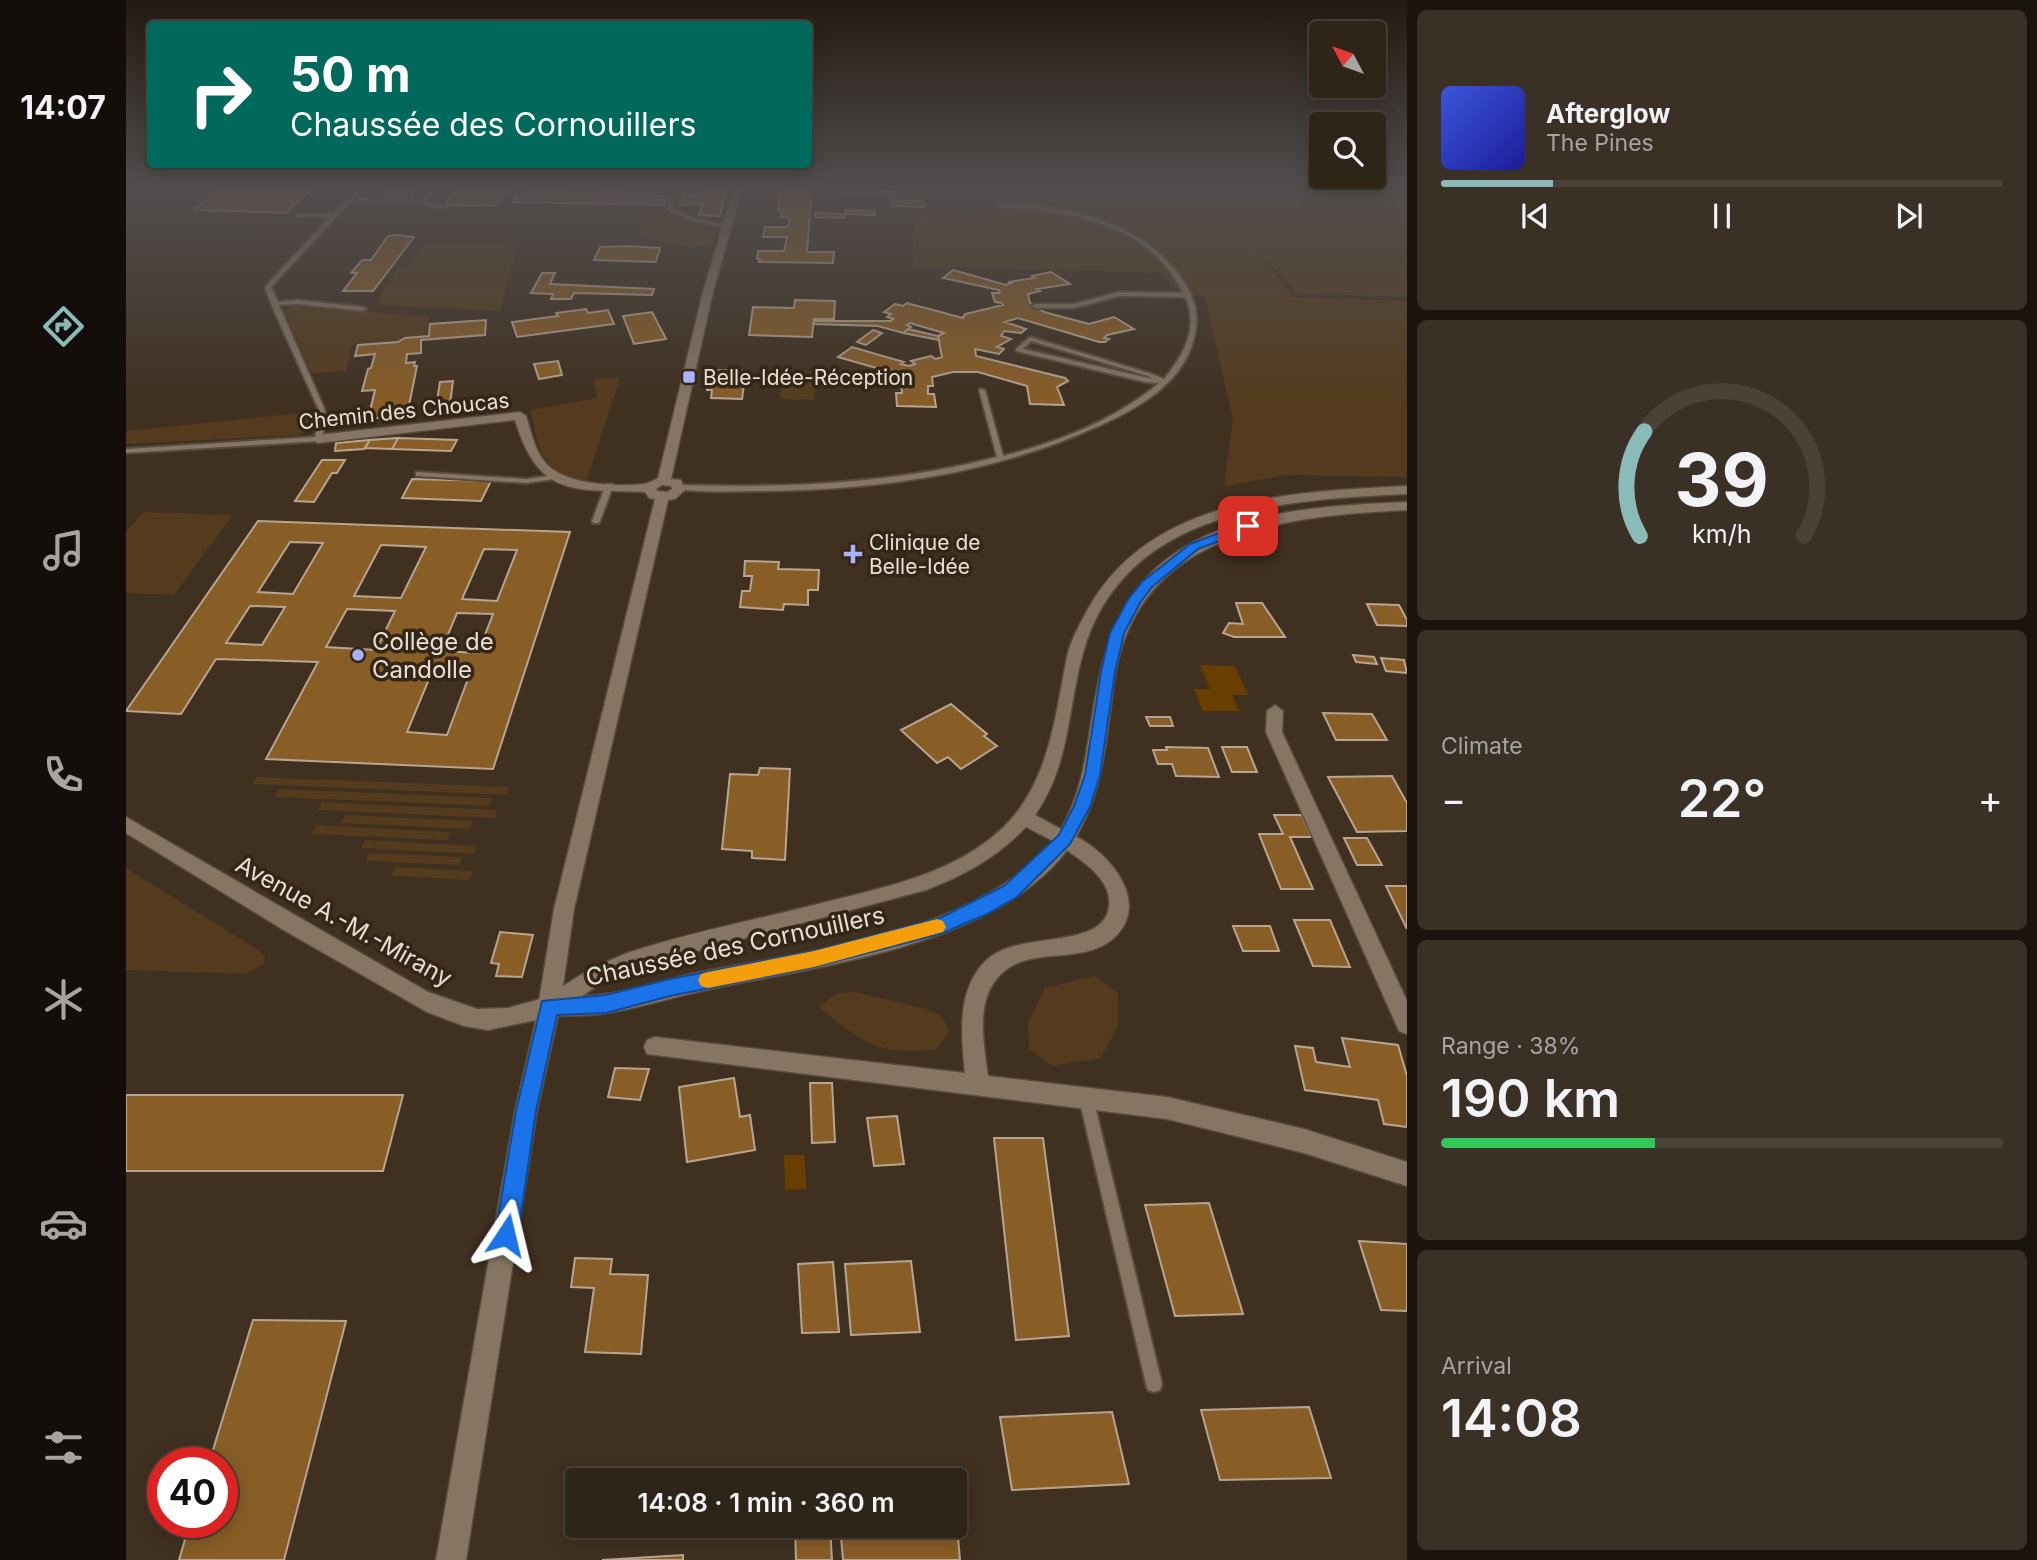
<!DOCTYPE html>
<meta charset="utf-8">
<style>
body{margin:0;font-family:Inter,sans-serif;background:#3b3025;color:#f1f3f6;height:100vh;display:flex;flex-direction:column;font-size:26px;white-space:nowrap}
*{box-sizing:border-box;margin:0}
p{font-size:23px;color:#a7a4a2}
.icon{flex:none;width:38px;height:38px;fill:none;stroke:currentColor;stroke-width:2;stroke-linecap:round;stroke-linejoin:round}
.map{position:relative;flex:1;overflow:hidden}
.panel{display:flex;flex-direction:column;gap:10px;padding:10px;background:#1a140d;width:630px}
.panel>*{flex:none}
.top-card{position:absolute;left:21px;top:21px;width:665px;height:147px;border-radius:7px;box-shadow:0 4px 18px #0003,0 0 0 2px #4a4137;background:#00695c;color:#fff;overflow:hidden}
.needle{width:46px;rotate:311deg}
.controls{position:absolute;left:1183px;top:21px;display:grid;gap:14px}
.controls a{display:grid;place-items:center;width:77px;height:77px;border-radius:7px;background:#2f2418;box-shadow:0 4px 18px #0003,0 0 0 2px #4a4137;font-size:35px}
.speed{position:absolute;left:21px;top:1447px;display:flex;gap:14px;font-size:35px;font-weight:700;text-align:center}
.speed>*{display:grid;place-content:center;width:91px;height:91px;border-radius:50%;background:#2f2418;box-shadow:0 4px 18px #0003,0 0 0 2px #4a4137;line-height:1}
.speed .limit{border:10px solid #d22;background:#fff;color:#111}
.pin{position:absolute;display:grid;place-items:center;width:60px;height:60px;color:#fff;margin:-30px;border-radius:14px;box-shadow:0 4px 10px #0006}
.me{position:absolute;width:77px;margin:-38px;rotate:10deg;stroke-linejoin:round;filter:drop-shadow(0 0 5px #0008)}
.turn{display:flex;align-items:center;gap:24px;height:147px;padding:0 28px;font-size:32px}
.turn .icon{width:91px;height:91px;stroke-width:2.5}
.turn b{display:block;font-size:49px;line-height:60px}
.big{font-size:52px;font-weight:600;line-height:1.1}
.panel .card{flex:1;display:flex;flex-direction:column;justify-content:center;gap:10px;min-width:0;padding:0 24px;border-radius:10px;background:#3b3025}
.panel .dial{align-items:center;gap:0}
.dial svg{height:182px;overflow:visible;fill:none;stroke:#4a4137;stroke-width:7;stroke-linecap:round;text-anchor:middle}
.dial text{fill:#f1f3f6;stroke:none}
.song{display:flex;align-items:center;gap:21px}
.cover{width:84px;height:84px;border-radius:10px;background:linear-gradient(135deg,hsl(230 70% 55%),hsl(240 70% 35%))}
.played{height:7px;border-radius:4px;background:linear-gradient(90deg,#8bbbb9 20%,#4a4137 20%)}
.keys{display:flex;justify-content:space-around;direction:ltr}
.heat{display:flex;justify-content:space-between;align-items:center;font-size:38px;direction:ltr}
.charge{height:10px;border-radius:5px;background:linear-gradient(90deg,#34c759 38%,#4a4137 0)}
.trip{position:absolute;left:439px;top:1468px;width:402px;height:70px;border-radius:7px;background:#2f2418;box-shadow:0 4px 18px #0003,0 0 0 2px #4a4137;font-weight:600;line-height:70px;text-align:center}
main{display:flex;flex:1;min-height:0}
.tab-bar{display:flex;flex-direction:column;width:126px;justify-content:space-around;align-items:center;background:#130e0a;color:#a7a4a2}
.tab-bar .icon{width:49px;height:49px}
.tab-bar .current{color:#8bbbb9}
.tab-bar b{font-size:32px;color:#f1f3f6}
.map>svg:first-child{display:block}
</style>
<main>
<nav class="tab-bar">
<b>14:07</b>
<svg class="icon current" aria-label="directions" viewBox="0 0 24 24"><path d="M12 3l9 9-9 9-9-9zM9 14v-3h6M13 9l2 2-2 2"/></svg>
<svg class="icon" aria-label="music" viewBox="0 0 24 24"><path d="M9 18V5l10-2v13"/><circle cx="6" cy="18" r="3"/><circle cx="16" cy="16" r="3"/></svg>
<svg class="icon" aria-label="phone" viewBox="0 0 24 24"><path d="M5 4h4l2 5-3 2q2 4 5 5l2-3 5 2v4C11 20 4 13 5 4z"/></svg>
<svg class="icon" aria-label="climate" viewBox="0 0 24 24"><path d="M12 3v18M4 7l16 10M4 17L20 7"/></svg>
<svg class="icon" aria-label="car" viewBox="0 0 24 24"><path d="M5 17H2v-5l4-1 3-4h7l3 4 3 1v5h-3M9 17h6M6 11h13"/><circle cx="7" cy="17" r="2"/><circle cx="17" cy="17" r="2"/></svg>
<svg class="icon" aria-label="filters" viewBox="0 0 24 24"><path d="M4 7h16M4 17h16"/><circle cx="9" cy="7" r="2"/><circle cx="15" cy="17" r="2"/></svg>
</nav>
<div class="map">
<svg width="1281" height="1560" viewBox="0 0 1281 1560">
<rect width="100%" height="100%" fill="#3f3020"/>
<path fill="#543b1d" d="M794 189H835L881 195 876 189H1152L1281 192V297L1173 294 1117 237 1168 297 1281 301V477L1159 475 1098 487 1107 419 1079 297 1048 288 1035 273 787 266 788 220 793 217 851 218 880 209H895L888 198Z
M530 211 548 213 587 230 590 233 586 246 541 244 513 235 522 212Z
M300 243 391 245 374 311 251 305 259 285 274 266H284Z
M175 305 303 317V336L280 338 272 342 226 345 220 371 186 373 158 309Z
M656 372 689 373 688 400 654 399Z
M494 377 461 480C414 473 414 450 404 410L471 398 468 380Z
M185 412 187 424 185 429 173 435 0 444V431Z
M17 512 107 515 48 595 0 593V532Z
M130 777 383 787 381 795 127 784Z
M153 789 366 798 363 806 149 797Z
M195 802 371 810 369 818 192 810Z
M219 815 347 821 344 829 215 823Z
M190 825 324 832 321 840 186 834Z
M239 840 350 846 348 854 235 848Z
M243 853 336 857 333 865 240 861Z
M269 867 347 871 344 880 266 876Z
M0 868 134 951 139 957 138 964 119 974 0 970Z
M969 976 992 993V1026L975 1058 926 1066 903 1049 902 1023 919 988Z
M729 992 800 1009 816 1016 823 1031 811 1049C753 1057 735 1042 693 1007L711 993Z"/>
<path fill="#693f00" d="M1074 665 1109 666 1122 695H1106L1113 711H1077L1068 689H1084Z
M658 1155H679L680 1189 659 1190Z"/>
<path fill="#885d26" stroke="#b7a592" stroke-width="2" fill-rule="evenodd" d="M101 189H185L160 213 75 210Z
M272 189H290L282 199 256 196 261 190Z
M331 189H387L370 206 319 205Z
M395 189 503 192V194L540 197 538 205 387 202 391 196H400L403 192H393Z
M580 189H600L594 216 573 215 577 204 554 205 558 194 578 196Z
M658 189H686L681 252H708L707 263 633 262 634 259H631L632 251H658L661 237H637L639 227H662L664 218 655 217 656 210H652L654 193H658Z
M719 191 768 192 769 201H798L799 207 766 206 765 196 719 195Z
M719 210 749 211V215L719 214Z
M689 213 719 214V218L689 217Z
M271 235 288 237 247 291H217L231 273H225L236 260H245L262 236Z
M500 246 534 248 530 262 468 260 474 247Z
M827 270 880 285 885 283 882 282 909 278 906 276 925 272 944 284 911 289 914 291 902 294 904 303 918 312 963 324 988 317 1008 329 981 335 978 338 983 339 979 342H973L892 318 879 322 900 329 895 333 878 331 875 336 885 339 871 347 878 349 873 354 849 349 850 356 939 378 942 381 931 387 938 405 904 404 901 386 852 372H827L806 377 807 386H802V394H808L810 407 771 406 770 393H776L775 385 770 384V376H775V373L766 370 764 372 712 357 726 347 778 362 775 364 783 366 789 364 785 361 805 356 810 359 816 357 812 336 818 333 784 323 781 325 785 327 777 333 752 326 687 324 688 321H765L767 319 761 317 765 314 758 312 769 304 777 306 781 303 837 318 839 314 877 305 876 303 869 302 866 293H874L873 290 817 278Z
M416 273H429L424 284 528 289 526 295 448 293 445 299H425L427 294 405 293Z
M669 300 709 301 708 319H688L686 337 623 335 627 307 668 308Z
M460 309 462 313 482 310 488 324 391 337 386 322 432 316 430 313Z
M526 312 540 339 508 344 497 316Z
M360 320 359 335 295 340V353L281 354 280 363 289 362 288 366H291L281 415 242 419 249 390 236 391 242 369 245 368 249 354 229 356 232 345 272 342 279 338 303 336 304 324Z
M782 329 812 336 813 340 777 333Z
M747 330 756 333 740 345 731 342Z
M432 361 436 375 413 379 408 364Z
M585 370 620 371 616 399 585 398 586 390H581Z
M327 381 323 412 309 413 314 382Z
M272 438 331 440 325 451 266 449Z
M272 438 266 449 239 448 244 440Z
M244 440 238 449 209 451 210 443Z
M196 460H219L211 473H206L188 502 169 501Z
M286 479 365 481 355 501 276 498Z
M132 521 444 532 367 769 140 759 192 662 90 659 55 714 0 711ZM164 542 197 543 167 594 132 592ZM255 545 300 547 275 598 228 596ZM358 549 391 550 371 601 336 599ZM124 606 159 607 136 645 100 643ZM221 609 269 611 250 650 200 647ZM331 613 367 614 352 653 315 651ZM308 667 346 668 321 735 281 732Z
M619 561 653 562 652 569 693 570 692 590H682V605L658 604 657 610 614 607 616 591H624L626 576H618Z
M1110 603H1136L1159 637H1108L1097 633 1103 623 1117 624Z
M1241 604 1273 605 1281 620V626L1251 625Z
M1227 655 1248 657 1251 664 1230 662Z
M1255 658 1278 660 1281 673 1260 671Z
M825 704 861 734 858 736 871 746 835 769 822 757 811 763 775 730Z
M1197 713 1246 714 1261 740H1210Z
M1020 717H1044L1047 726H1024Z
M1040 747 1082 748 1093 777 1050 776 1046 764H1032L1027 750H1041Z
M1096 747H1121L1131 772H1106Z
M634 768 664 769 659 860 626 858V851L596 849 604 774 632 775Z
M1266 776 1281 803V831L1231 832 1202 777Z
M1148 815H1176L1186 837H1164L1187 889H1155L1133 834H1157Z
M1218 838H1241L1256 865H1231Z
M1260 886H1281V929Z
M1168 920H1204L1224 967 1187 966Z
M1107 926H1144L1153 951H1117Z
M374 932 407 935 396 977 370 976 373 964 365 963Z
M1216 1038 1272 1045 1281 1076V1127L1258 1124 1252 1100 1179 1090 1169 1046 1187 1048 1190 1062 1224 1067Z
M489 1068 523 1069 514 1100 482 1097Z
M608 1078 614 1117 624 1115 629 1150 561 1162 553 1087Z
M684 1083H706L709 1142 686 1143Z
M0 1095H277L257 1171H0Z
M771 1116 778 1164 748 1166 741 1118Z
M868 1138H917L943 1336 890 1340Z
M1083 1203 1117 1314 1049 1316 1019 1205Z
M1233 1241 1281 1244V1311L1255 1310Z
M449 1258 486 1259 484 1274 522 1275 515 1354 459 1352 468 1288 445 1287Z
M785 1261 794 1332 725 1335 719 1264Z
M707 1262 713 1332 676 1333 672 1264Z
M127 1320 220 1321 158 1560H53L64 1522H96V1463H83Z
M1183 1407 1205 1478 1094 1480 1075 1410Z
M986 1412 1003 1484 886 1490 874 1417Z
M830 1513 834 1560H717L714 1526H830Z
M669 1526H704L706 1560H670Z
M557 1555V1560H476Z"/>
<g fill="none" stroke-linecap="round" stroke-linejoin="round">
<defs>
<path id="service" d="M91 189H96L71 211H67V209Z
M231 189H235L227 199 296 200 307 189H311L300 201 319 207 316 209 297 204 224 202 145 287 152 302 171 300 237 307 240 309 237 311 171 304 153 305 198 408 201 418 195 441 0 453V449L189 437 193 418 192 408 145 304 139 287 204 217H171L169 214H207Z
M549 189H553L545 208 569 219 605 226 602 228 566 221 540 210Z
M871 204C925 202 998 218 1037 257 1044 264 1053 273 1058 282 1061 287 1062 291 1066 295L1065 296C1075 316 1070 338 1061 357 1044 390 1008 410 975 425 871 473 754 490 640 491 611 491 579 493 550 489L549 487 553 485C660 488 766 484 871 457L853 390 854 389 859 390 877 456C932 442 989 420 1033 383L1019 382 890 351V349L904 337 1026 374 1038 379C1057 356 1074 327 1059 297L993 296 948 308H909L906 306 909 304H948L993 292 1057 293C1023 222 943 212 873 207ZM905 341 1022 376 1027 379 897 349Z
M290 472 401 479 428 475 432 477 428 479 401 483 293 476H290Z
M480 484H486L487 486 474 521 473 523H467L466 521Z
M960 1091 965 1093 967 1098 1036 1384 1034 1390 1028 1392 1022 1390 1020 1384 953 1098 955 1093Z"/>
<path id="minor" d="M608 189H616L587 292 545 479 555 480 559 490 549 499 542 500 448 909 434 1007 430 1014 423 1017 416 1014 412 1007 428 909 529 499 523 498 519 492C448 489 413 499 389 420L192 443 186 439 192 435 394 412 400 416C405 431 408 449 419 462 437 485 490 487 518 484 523 483 528 480 532 478L577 292ZM536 485 545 486 546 489 541 492 532 491 530 489Z
M1149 705 1157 711 1156 732 1281 1001V1034L1273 1031 1140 732 1141 711Z
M939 832C976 844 1026 897 991 935 958 970 899 940 869 981 850 1006 858 1047 862 1076L1041 1097 1178 1129 1281 1162V1186L1178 1153 1041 1119 521 1054 518 1047 521 1040 529 1037 839 1073C835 1035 830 986 863 958 894 931 977 950 983 907 987 878 953 859 932 844L930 839 932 834Z"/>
<path id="tertiary" d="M1281 486V494C1157 500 998 508 957 653 941 710 945 763 909 815L935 829C963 780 961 728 974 675 981 643 993 610 1015 584 1077 510 1193 506 1281 502V510C1158 516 1009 531 988 682 980 741 977 805 938 854 866 944 701 965 594 987 556 994 519 1007 481 1013 465 1016 448 1015 432 1016L411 1111 340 1560H310L389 1111 410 1020 362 1030 338 1026 301 1012 161 932 0 833V817L302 992 351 1009 382 1008 418 998 466 968 501 953C565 932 634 919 700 902 759 887 822 875 870 834 921 791 928 724 940 662 943 643 953 626 962 609 1025 496 1167 492 1281 486ZM900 827 927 841C850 934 688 950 575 972 535 980 497 995 456 996L480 980 515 966 800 890C839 875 871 857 900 827Z"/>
</defs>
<use href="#service" stroke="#574b3e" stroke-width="4"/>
<use href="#minor" stroke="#574b3e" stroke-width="3"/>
<use href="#tertiary" stroke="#574b3e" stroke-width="3"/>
<use href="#service" fill="#867563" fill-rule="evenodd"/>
<use href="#minor" fill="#867563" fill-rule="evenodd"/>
<use href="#tertiary" fill="#867563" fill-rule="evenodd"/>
</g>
<linearGradient id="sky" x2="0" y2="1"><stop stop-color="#231a12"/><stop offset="0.46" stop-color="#524e4e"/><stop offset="1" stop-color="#524e4e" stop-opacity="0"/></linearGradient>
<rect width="1281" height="407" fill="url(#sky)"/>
<path fill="#1a73e8" stroke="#114b97" stroke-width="2" d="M1122 522 1128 526 1126 529 1072 549 1026 587 1014 603 998 633 989 672 974 775 964 807 944 844 891 897 861 914 817 933 688 967 544 996 480 1013 431 1015 410 1111 392 1235 388 1243 380 1246 372 1243 369 1235 390 1111 416 1001 480 995 544 979 688 951 814 918 878 886 933 835 948 806 959 775 975 672 984 633 1003 598 1017 581 1064 544Z"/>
<path fill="#f59e0b" d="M811 919 817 921 820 927 817 932 688 967 582 988 575 986 572 980 575 974 582 972 688 951Z"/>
<g fill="#a9b0fc" stroke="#342617" stroke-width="2.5">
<rect x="556" y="370" width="14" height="14" rx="3.5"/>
<path d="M723.5 543.5h7v7h7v7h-7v7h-7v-7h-7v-7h7z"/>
<circle cx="232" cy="655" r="7"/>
</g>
<g text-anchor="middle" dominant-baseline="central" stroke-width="7" stroke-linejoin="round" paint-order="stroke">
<g font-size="21" fill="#e7ded4" stroke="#342617" text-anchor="start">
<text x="577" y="377">Belle-Idée-Réception</text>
<text x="743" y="542">Clinique de<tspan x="743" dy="24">Belle-Idée</tspan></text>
</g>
<g font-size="21" fill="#e7ded4" stroke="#342617">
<text transform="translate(278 411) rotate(-6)">Chemin des Choucas</text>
</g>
<g font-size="24" fill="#e7ded4" stroke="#342617" text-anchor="start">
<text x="246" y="641">Collège de<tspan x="246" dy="28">Candolle</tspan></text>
</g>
<g font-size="24" fill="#e7ded4" stroke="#342617">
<text transform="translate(218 921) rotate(29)">Avenue A.-M.-Mirany</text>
<text transform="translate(609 946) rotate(-12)">Chaussée des Cornouillers</text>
</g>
</g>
</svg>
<div class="controls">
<a><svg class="needle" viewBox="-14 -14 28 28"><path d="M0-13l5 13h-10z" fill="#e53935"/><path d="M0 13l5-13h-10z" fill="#a7a4a2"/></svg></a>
<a><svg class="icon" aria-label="search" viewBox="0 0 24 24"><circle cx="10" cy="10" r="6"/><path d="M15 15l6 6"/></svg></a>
</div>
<div class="speed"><div class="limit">40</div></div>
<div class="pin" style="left:1122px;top:526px;background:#d93025"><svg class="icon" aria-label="arrive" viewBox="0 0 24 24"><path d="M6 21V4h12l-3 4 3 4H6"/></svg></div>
<svg class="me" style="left:380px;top:1235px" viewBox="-20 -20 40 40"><path d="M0-17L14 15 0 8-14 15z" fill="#1a73e8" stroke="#fff" stroke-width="4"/></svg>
<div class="trip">14:08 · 1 min · 360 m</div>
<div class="top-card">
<div class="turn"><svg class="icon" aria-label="right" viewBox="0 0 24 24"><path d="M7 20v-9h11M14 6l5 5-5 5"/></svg><div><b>50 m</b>Chaussée des Cornouillers</div></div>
</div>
</div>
<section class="panel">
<div class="card">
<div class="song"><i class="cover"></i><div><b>Afterglow</b><p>The Pines</p></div></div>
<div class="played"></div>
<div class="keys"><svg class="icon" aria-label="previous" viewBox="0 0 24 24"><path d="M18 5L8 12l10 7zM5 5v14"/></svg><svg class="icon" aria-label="pause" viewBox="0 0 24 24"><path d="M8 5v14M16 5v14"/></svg><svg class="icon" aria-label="next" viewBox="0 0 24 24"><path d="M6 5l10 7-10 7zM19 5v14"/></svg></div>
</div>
<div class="card dial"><svg viewBox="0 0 100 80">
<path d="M14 69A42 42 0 1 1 86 69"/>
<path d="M14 69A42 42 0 0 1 16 23" stroke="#8bbbb9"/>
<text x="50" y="56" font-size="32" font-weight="700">39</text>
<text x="50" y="72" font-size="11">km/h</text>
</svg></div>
<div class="card"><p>Climate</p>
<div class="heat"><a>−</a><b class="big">22°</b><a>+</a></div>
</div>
<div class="card"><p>Range · 38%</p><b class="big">190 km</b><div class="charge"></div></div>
<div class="card"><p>Arrival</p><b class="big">14:08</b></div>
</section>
</main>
